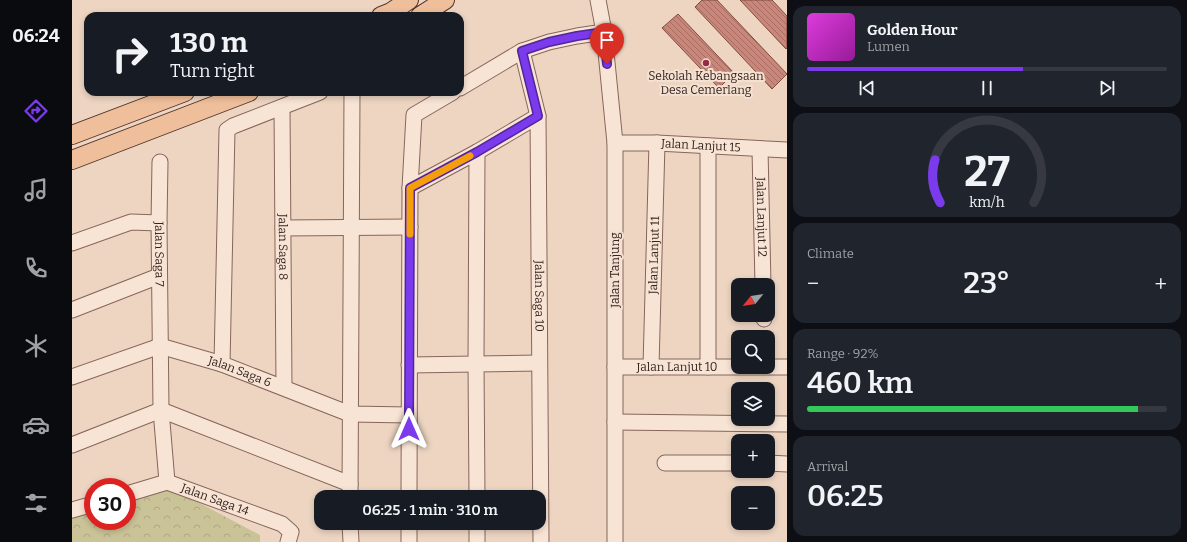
<!DOCTYPE html>
<meta charset="utf-8">
<style>
body{margin:0;font-family:Bitter,serif;background:#20242c;color:#f1f3f6;height:100vh;display:flex;flex-direction:column;font-size:15px;white-space:nowrap}
*{box-sizing:border-box;margin:0}
p{font-size:13px;color:#9ea1a6}
.icon{flex:none;width:22px;height:22px;fill:none;stroke:currentColor;stroke-width:2;stroke-linecap:round;stroke-linejoin:round}
.map{position:relative;flex:1;overflow:hidden}
.drawer{display:flex;flex-direction:column;gap:6px;padding:6px;background:#0d0f14;width:400px}
.drawer>*{flex:none}
.top-card{position:absolute;left:12px;top:12px;width:380px;height:84px;border-radius:12px;box-shadow:0 2px 6px #0003;background:#171b24;color:#f1f3f6;overflow:hidden}
.needle{width:26px;rotate:240deg}
.tools{position:absolute;left:659px;top:278px;display:grid;gap:8px}
.tools a{display:grid;place-items:center;width:44px;height:44px;border-radius:8px;background:#171b24;box-shadow:0 2px 6px #0003;font-size:20px}
.speed{position:absolute;left:12px;top:478px;display:flex;gap:8px;font-size:20px;font-weight:700;text-align:center}
.speed>*{display:grid;place-content:center;width:52px;height:52px;border-radius:50%;background:#171b24;box-shadow:0 2px 6px #0003;line-height:1}
.speed .limit{border:6px solid #d22;background:#fff;color:#111}
.pin{position:absolute;display:grid;place-items:center;width:34px;height:34px;color:#fff;margin:-41px -17px;border-radius:50% 50% 50% 0;rotate:-45deg;box-shadow:0 0 4px #0007}
.pin .icon{rotate:45deg}
.me{position:absolute;width:44px;margin:-22px;rotate:0deg;stroke-linejoin:round;filter:drop-shadow(0 0 3px #0008)}
.turn{display:flex;align-items:center;gap:14px;height:84px;padding:0 20px;font-size:18px}
.turn .icon{width:52px;height:52px;stroke-width:2.5}
.turn b{display:block;font-size:28px;line-height:34px}
.big{font-size:30px;font-weight:600;line-height:1.1}
.drawer .tile{flex:1;display:flex;flex-direction:column;justify-content:center;gap:6px;min-width:0;padding:0 14px;border-radius:12px;background:#20242c}
.drawer .dial{align-items:center;gap:0}
.dial svg{height:104px;overflow:visible;fill:none;stroke:#363941;stroke-width:7;stroke-linecap:round;text-anchor:middle}
.dial text{fill:#f1f3f6;stroke:none}
.song{display:flex;align-items:center;gap:12px}
.cover{width:48px;height:48px;border-radius:6px;background:linear-gradient(135deg,hsl(300 70% 55%),hsl(300 70% 35%))}
.played{height:4px;border-radius:2px;background:linear-gradient(90deg,#7c3aed 60%,#363941 60%)}
.keys{display:flex;justify-content:space-around;direction:ltr}
.heat{display:flex;justify-content:space-between;align-items:center;font-size:22px;direction:ltr}
.charge{height:6px;border-radius:3px;background:linear-gradient(90deg,#34c759 92%,#363941 0)}
.trip{position:absolute;left:242px;top:490px;width:232px;height:40px;border-radius:12px;background:#171b24;box-shadow:0 2px 6px #0003;font-weight:600;line-height:40px;text-align:center}
main{display:flex;flex:1;min-height:0}
.tab-bar{display:flex;flex-direction:column;width:72px;justify-content:space-around;align-items:center;background:#090b0e;color:#9ea1a6}
.tab-bar .icon{width:28px;height:28px}
.tab-bar .on{color:#7c3aed}
.tab-bar b{font-size:18px;color:#f1f3f6}
.map>svg:first-child{display:block}
</style>
<main>
<nav class="tab-bar">
<b>06:24</b>
<svg class="icon on" aria-label="directions" viewBox="0 0 24 24"><path d="M12 3l9 9-9 9-9-9zM9 14v-3h6M13 9l2 2-2 2"/></svg>
<svg class="icon" aria-label="music" viewBox="0 0 24 24"><path d="M9 18V5l10-2v13"/><circle cx="6" cy="18" r="3"/><circle cx="16" cy="16" r="3"/></svg>
<svg class="icon" aria-label="phone" viewBox="0 0 24 24"><path d="M5 4h4l2 5-3 2q2 4 5 5l2-3 5 2v4C11 20 4 13 5 4z"/></svg>
<svg class="icon" aria-label="climate" viewBox="0 0 24 24"><path d="M12 3v18M4 7l16 10M4 17L20 7"/></svg>
<svg class="icon" aria-label="car" viewBox="0 0 24 24"><path d="M5 17H2v-5l4-1 3-4h7l3 4 3 1v5h-3M9 17h6M6 11h13"/><circle cx="7" cy="17" r="2"/><circle cx="17" cy="17" r="2"/></svg>
<svg class="icon" aria-label="filters" viewBox="0 0 24 24"><path d="M4 7h16M4 17h16"/><circle cx="9" cy="7" r="2"/><circle cx="15" cy="17" r="2"/></svg>
</nav>
<div class="map">
<svg width="715" height="542" viewBox="0 0 715 542">
<defs>
<pattern id="park-crowns" width="20" height="18" patternUnits="userSpaceOnUse"><rect width="20" height="18" fill="#cac397"/><path d="M2 6a3 3 0 1 1 6 0M12 15a3 3 0 1 1 6 0" fill="none" stroke="#aea782"/></pattern>
<pattern id="building-back-hatch" width="6" height="6" patternUnits="userSpaceOnUse"><rect width="6" height="6" fill="#ca8679"/><path d="M-1 5l2 2M0 0l6 6M5-1l2 2" fill="none" stroke="#a56d63"/></pattern>
</defs>
<rect width="100%" height="100%" fill="#edd5c2"/>
<path fill="url(#park-crowns)" d="M84 480 188 535V542H0V515L21 506V521H55V492Z"/>
<path fill="url(#building-back-hatch)" stroke="#844a40" d="M630 0H645L715 74 700 89 623 7Z
M668 0H700L715 16V48L714 49Z
M606 14 662 73 647 88 590 28Z"/>
<g fill="none" stroke-linecap="round" stroke-linejoin="round">
<defs>
<g id="minor">
<path d="M526 0 532 32 543 143V542"/>
<path id="s1" d="M450 51 466 116 469 542"/>
<path d="M388 88 450 51 477 42 505 36 532 32"/>
<path id="s2" d="M210 107 212 387"/>
<path id="s3" d="M543 143H585L715 150"/>
<path d="M636 146V367"/>
<path id="s4" d="M688 149 691 285"/>
<path id="s5" d="M88 162 87 223 89 410 95 482"/>
<path d="M338 188 405 152 466 116"/>
<path d="M211 228 338 227"/>
<path d="M0 243 59 222 87 223"/>
<path d="M0 310 87 276"/>
<path d="M692 315V319"/>
<path d="M150 364 155 130 161 126 248 92"/>
<path d="M337 365 467 363"/>
<path id="s6" d="M543 367H715"/>
<path id="s7" d="M579 367 585 143"/>
<path id="s8" d="M0 377 88 346 150 364 278 414 337 415"/>
<path d="M543 422 715 424"/>
<path d="M0 445 89 410 278 484"/>
<path d="M593 463H666"/>
<path d="M696 463 715 464"/>
<path id="s9" d="M55 494 95 482 210 524 219 532 216 542"/>
<path d="M278 497 280 92"/>
<path d="M337 497 338 188 342 115 381 92"/>
<path d="M405 497 404 364 405 152"/>
<path d="M0 510 21 504"/>
<path d="M278 523 279 542"/>
<path d="M405 523V542"/>
<path d="M337 542V523"/>
</g>
<path id="major" d="M309 16 319 12 337 0
M348 16 373 0
M0 135 113 92
M0 160 177 92"/>
</defs>
<use href="#minor" stroke="#86665a" stroke-width="17"/>
<use href="#major" stroke="#54362e" stroke-width="20"/>
<use href="#minor" stroke="#f8e4d5" stroke-width="15"/>
<use href="#major" stroke="#efbf9b" stroke-width="18"/>
</g>
<g fill="none" stroke-linecap="round" stroke-linejoin="round">
<defs>
<path id="route" d="M337 429 338 188 405 152 466 116 450 51 477 42 505 36 532 32 535 64"/>
</defs>
<use href="#route" stroke="#51269a" stroke-width="10"/>
<use href="#route" stroke="#7c3aed" stroke-width="7"/>
<path stroke="#f59e0b" stroke-width="7" d="M338 234V188L398 156"/>
</g>
<circle fill="#932c47" stroke="#f4e1d2" stroke-width="1.5" cx="634" cy="63" r="4"/>
<g text-anchor="middle" dominant-baseline="central" stroke-width="4" stroke-linejoin="round" paint-order="stroke">
<g font-size="12" fill="#36231e" stroke="#f4e1d2">
<text x="634" y="76">Sekolah Kebangsaan<tspan x="634" dy="14">Desa Cemerlang</tspan></text>
</g>
<g font-size="12" fill="#36231e" stroke="#f4e1d2">
<text stroke="none"><textPath href="#s3" startOffset="86">Jalan Lanjut 15</textPath></text>
<text stroke="none"><textPath href="#s4" startOffset="68">Jalan Lanjut 12</textPath></text>
<text stroke="none"><textPath href="#s2" startOffset="140">Jalan Saga 8</textPath></text>
<text stroke="none"><textPath href="#s5" startOffset="92">Jalan Saga 7</textPath></text>
<text stroke="none"><textPath href="#s7" startOffset="112">Jalan Lanjut 11</textPath></text>
<text transform="translate(543 270) rotate(-90)">Jalan Tanjung</text>
<text stroke="none"><textPath href="#s1" startOffset="247">Jalan Saga 10</textPath></text>
<text stroke="none"><textPath href="#s6" startOffset="62">Jalan Lanjut 10</textPath></text>
<text stroke="none"><textPath href="#s8" startOffset="177">Jalan Saga 6</textPath></text>
<text stroke="none"><textPath href="#s9" startOffset="93">Jalan Saga 14</textPath></text>
</g>
</g>
</svg>
<div class="tools">
<a><svg class="needle" viewBox="-14 -14 28 28"><path d="M0-13l5 13h-10z" fill="#e53935"/><path d="M0 13l5-13h-10z" fill="#9ea1a6"/></svg></a>
<a><svg class="icon" aria-label="search" viewBox="0 0 24 24"><circle cx="10" cy="10" r="6"/><path d="M15 15l6 6"/></svg></a>
<a><svg class="icon" aria-label="layers" viewBox="0 0 24 24"><path d="M12 4l9 5-9 5-9-5zM3 14l9 5 9-5"/></svg></a>
<a>+</a>
<a>−</a>
</div>
<div class="speed"><div class="limit">30</div></div>
<div class="pin" style="left:535px;top:64px;background:#d93025"><svg class="icon" aria-label="arrive" viewBox="0 0 24 24"><path d="M6 21V4h12l-3 4 3 4H6"/></svg></div>
<svg class="me" style="left:337px;top:429px" viewBox="-20 -20 40 40"><path d="M0-17L14 15 0 8-14 15z" fill="#7c3aed" stroke="#fff" stroke-width="4"/></svg>
<div class="trip">06:25 · 1 min · 310 m</div>
<div class="top-card">
<div class="turn"><svg class="icon" aria-label="right" viewBox="0 0 24 24"><path d="M7 20v-9h11M14 6l5 5-5 5"/></svg><div><b>130 m</b>Turn right</div></div>
</div>
</div>
<section class="drawer">
<div class="tile">
<div class="song"><i class="cover"></i><div><b>Golden Hour</b><p>Lumen</p></div></div>
<div class="played"></div>
<div class="keys"><svg class="icon" aria-label="previous" viewBox="0 0 24 24"><path d="M18 5L8 12l10 7zM5 5v14"/></svg><svg class="icon" aria-label="pause" viewBox="0 0 24 24"><path d="M8 5v14M16 5v14"/></svg><svg class="icon" aria-label="next" viewBox="0 0 24 24"><path d="M6 5l10 7-10 7zM19 5v14"/></svg></div>
</div>
<div class="tile dial"><svg viewBox="0 0 100 80">
<path d="M14 69A42 42 0 1 1 86 69"/>
<path d="M14 69A42 42 0 0 1 10 36" stroke="#7c3aed"/>
<text x="50" y="56" font-size="32" font-weight="700">27</text>
<text x="50" y="72" font-size="11">km/h</text>
</svg></div>
<div class="tile"><p>Climate</p>
<div class="heat"><a>−</a><b class="big">23°</b><a>+</a></div>
</div>
<div class="tile"><p>Range · 92%</p><b class="big">460 km</b><div class="charge"></div></div>
<div class="tile"><p>Arrival</p><b class="big">06:25</b></div>
</section>
</main>
